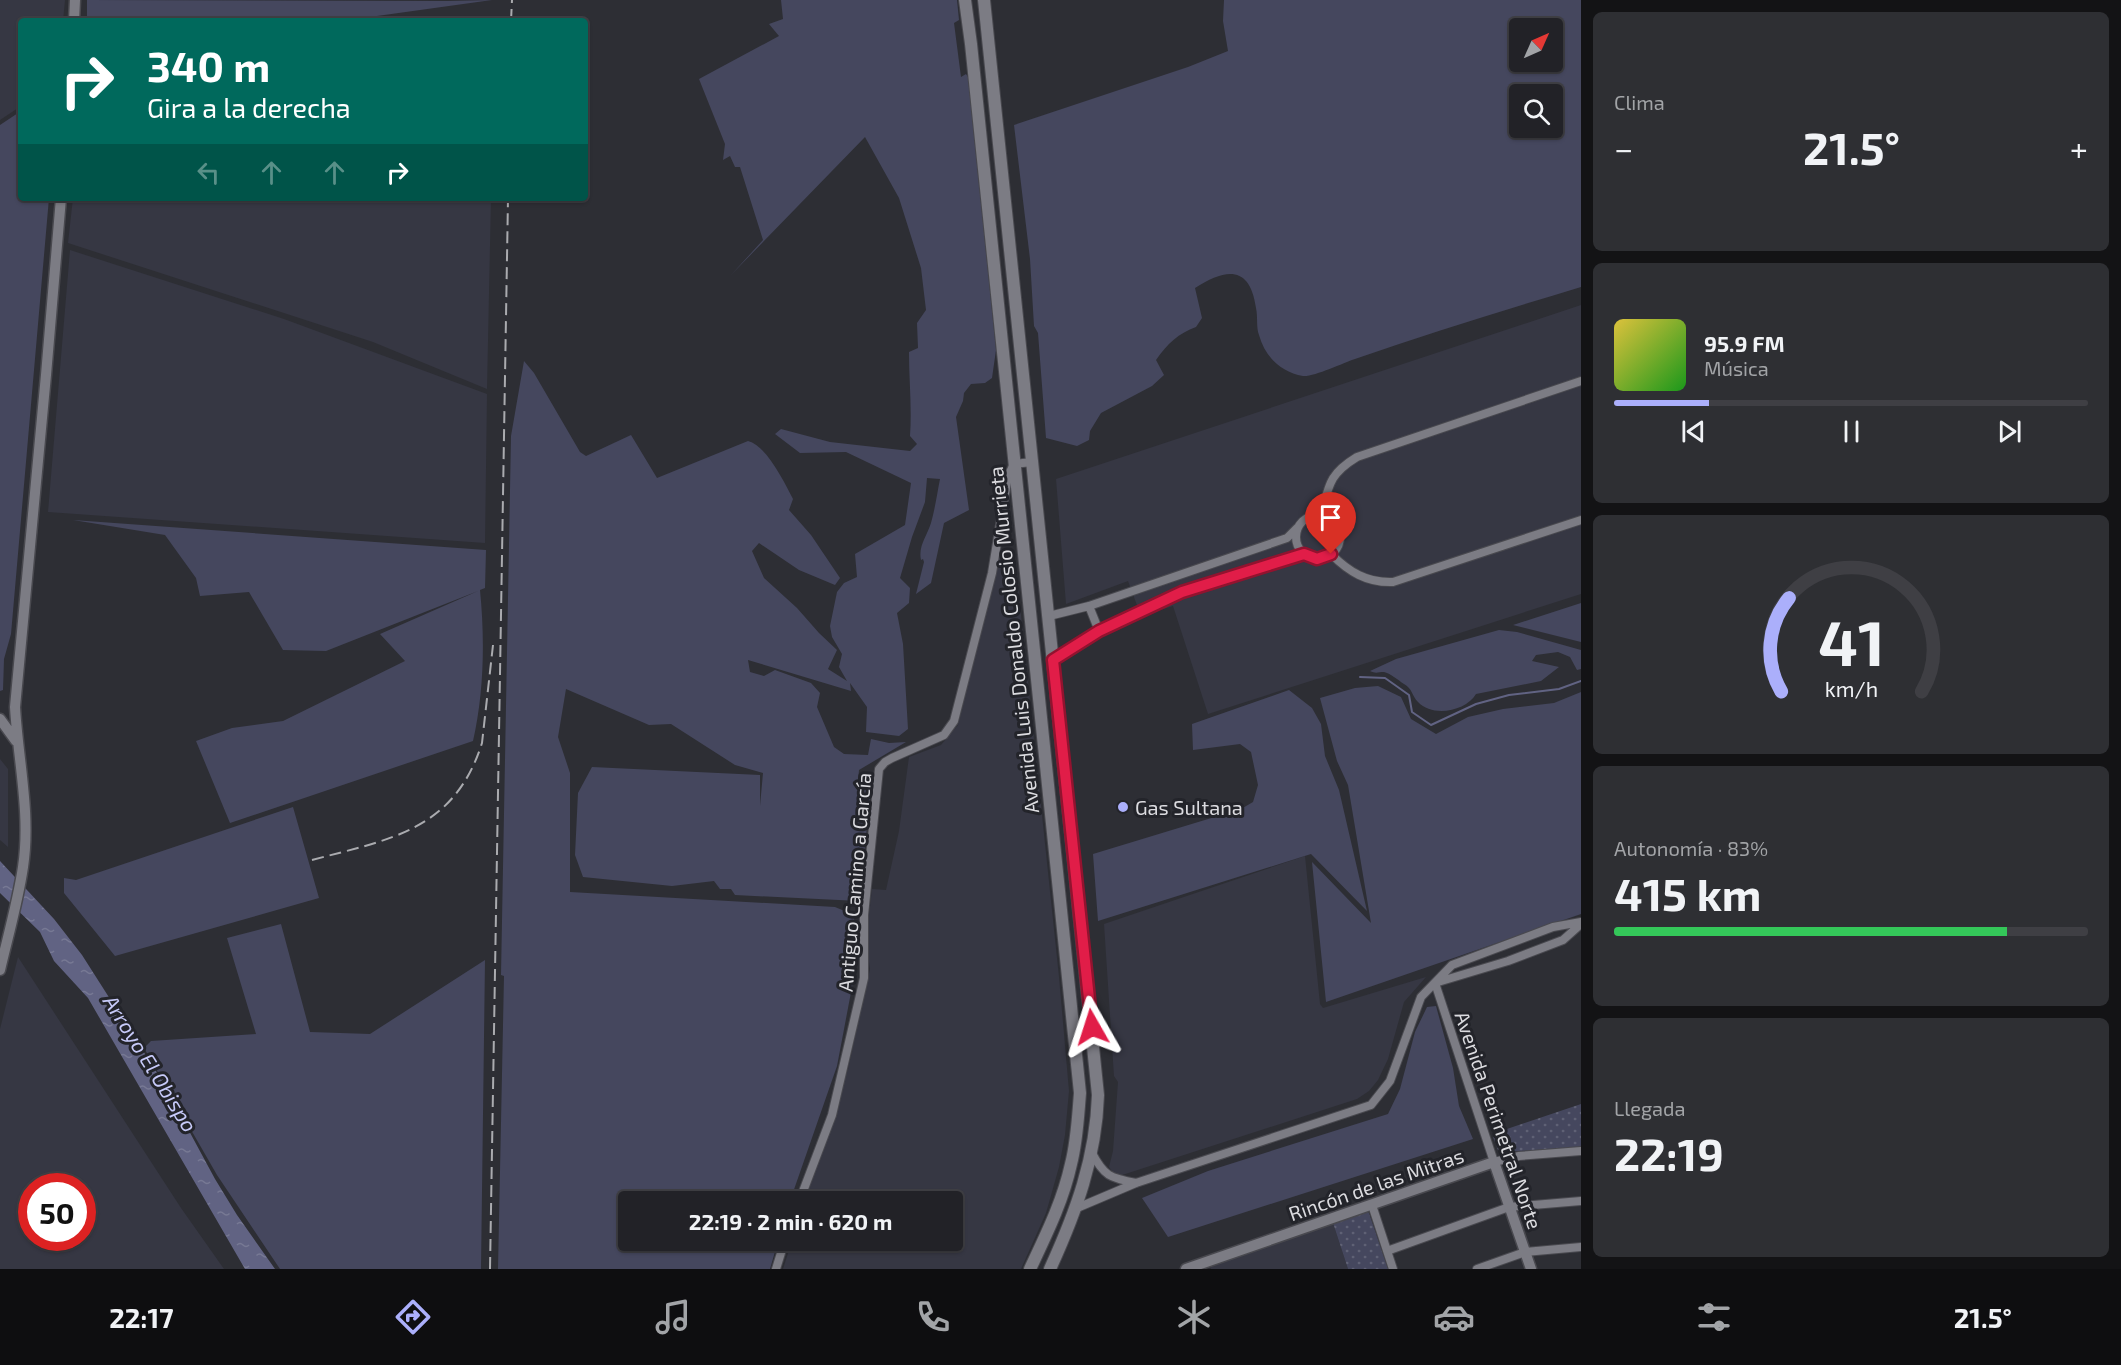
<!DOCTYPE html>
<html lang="es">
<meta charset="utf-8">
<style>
body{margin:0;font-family:"Exo 2",sans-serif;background:#2e2f33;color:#f1f3f6;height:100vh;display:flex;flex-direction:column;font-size:22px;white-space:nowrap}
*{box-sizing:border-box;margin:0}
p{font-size:20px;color:#a2a4a7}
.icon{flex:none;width:33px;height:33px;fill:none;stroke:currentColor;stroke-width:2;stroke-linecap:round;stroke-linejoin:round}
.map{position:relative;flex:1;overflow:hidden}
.drawer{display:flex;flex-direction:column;gap:12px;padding:12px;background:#131315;width:540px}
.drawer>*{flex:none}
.hud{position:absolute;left:18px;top:18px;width:570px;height:183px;border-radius:6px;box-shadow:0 2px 4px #0004,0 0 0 2px #3f3f44;background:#00695c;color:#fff;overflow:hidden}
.needle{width:39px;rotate:45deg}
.tools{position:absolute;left:1509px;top:18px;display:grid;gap:12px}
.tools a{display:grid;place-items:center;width:54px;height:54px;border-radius:6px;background:#222227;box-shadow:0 2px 4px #0004,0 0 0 2px #3f3f44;font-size:30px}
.speed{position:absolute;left:18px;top:1173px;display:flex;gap:12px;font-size:30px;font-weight:700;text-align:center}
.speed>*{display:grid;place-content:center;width:78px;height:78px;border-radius:50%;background:#222227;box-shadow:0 2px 4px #0004,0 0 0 2px #3f3f44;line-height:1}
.speed .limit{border:9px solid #d22;background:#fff;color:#111}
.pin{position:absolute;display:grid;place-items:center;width:51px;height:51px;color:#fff;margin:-62px -26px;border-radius:50% 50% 50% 0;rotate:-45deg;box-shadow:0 0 6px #0007}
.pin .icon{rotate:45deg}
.me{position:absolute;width:66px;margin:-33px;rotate:354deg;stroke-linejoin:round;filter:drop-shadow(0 0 4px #0008)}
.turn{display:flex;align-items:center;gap:21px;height:126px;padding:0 30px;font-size:27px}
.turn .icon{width:78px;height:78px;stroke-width:2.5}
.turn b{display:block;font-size:42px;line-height:51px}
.lanes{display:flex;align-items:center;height:57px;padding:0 30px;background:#0003;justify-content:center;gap:30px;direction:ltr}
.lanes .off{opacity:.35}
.big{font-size:45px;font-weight:700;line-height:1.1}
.drawer .widget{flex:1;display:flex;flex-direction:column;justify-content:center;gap:9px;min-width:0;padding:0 21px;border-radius:9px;background:#2e2f33}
.drawer .dial{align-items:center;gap:0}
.dial svg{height:156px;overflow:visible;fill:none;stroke:#3f3f44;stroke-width:7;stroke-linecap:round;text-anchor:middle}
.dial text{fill:#f1f3f6;stroke:none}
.song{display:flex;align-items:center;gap:18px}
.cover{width:72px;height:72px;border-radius:9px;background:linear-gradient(135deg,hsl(50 70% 55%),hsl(120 70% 35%))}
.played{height:6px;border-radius:3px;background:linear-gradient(90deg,#abaffb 20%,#3f3f44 20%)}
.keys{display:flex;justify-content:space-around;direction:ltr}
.heat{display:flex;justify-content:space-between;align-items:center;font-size:33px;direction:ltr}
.charge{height:9px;border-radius:4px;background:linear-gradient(90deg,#34c759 83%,#3f3f44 0)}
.trip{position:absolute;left:618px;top:1191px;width:345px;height:60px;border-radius:6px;background:#222227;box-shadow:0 2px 4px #0004,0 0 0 2px #3f3f44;font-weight:700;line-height:60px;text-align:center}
.dock{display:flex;height:96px;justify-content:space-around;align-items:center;background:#0e0e10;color:#a2a4a7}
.dock .icon{width:42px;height:42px}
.dock .active{color:#abaffb}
.dock b{font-size:27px;color:#f1f3f6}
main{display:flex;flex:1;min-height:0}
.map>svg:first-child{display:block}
</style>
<main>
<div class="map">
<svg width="1581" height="1269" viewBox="0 0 1581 1269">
<defs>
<pattern id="park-dots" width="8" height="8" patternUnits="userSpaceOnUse" patternTransform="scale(1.5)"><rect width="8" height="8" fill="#45475e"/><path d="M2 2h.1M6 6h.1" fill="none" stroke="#5f6175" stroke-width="1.8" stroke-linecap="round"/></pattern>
<pattern id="water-ripples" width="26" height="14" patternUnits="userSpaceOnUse" patternTransform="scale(1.5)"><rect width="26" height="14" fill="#616383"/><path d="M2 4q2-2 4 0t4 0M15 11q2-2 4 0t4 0" fill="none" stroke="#777994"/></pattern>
</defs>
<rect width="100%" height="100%" fill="#2d2e34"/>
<path fill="#363743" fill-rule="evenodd" d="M0 0H65L63 21H21V106L0 120Z
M73 198H396L403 201 411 198H491L487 389 373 342 68 243Z
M70 250 284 319 487 394 485 543 48 512Z
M1581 305V594L1208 714 1173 606 1141 616 1128 581 1066 604 1056 479Z
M999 549H1012L1017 577 1059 977 1069 1091 1065 1135 1059 1167 1046 1213 1021 1269H783L792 1241 952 1240V1202L805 1201 848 1069 870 969 866 941 872 889 886 890 899 831 909 757 941 745 958 725Z
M0 759 8 769V847L0 840Z
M1305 856 1320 1004 1323 1008 1426 977 1404 1002 1388 1059 1378 1080 1369 1091 1357 1099 1116 1177 1109 1167 1113 1151 1118 1082 1114 1076 1104 924Z
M18 957 181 1208 224 1269H0V1029ZM32 1186H82V1238H32Z
M1333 1223 1348 1269H1211L1210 1266Z"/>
<path fill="#45475e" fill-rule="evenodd" d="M87 0 447 1 492 0 341 21H87Z
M781 0H957L959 20 954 23 961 77 966 74 968 77 996 350 992 378 985 383 971 384 964 393 963 401 956 417 969 510 944 523 931 583 916 594 924 562 923 559 921 560C918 546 927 536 931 523 935 509 937 494 940 479L927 478 925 502 912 537 900 578 910 588 909 603 897 613 903 644 908 729 899 736 866 732 867 707 850 683 851 691 748 660 750 672 764 676 775 670 811 683 820 693 817 707 834 747 844 754 868 755 871 739 889 743 906 742 859 770 858 781 865 780 871 790 859 901 735 895 731 889H720L714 881 672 886 583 877 575 855 578 793 592 767 760 775V806L763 773 735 765 671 724 649 725 566 689 558 737 570 773V892L835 907 854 915 856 966 837 1066 790 1201 628 1202V1240L778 1241 770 1269H498L504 976 501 975 511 436 524 361 534 373 580 452 586 456 631 435 657 478 748 441C767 446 784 482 793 499L789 510 811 535 840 578 835 585 799 570 759 543 752 551 764 578 797 608 819 633 837 650 828 669 847 681 839 667 842 654 832 637 830 626 837 592 844 583 857 577 855 554 905 525 911 483 846 452 800 453 775 434 781 429 830 442 910 451 917 444 910 436C912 408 909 380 909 352L918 348 917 323 926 310 921 268 899 198 865 137 731 275 763 240 740 167H735L730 156 723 160 725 144 699 79 779 36 769 24 783 19Z
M1224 0H1581V287C1505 310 1430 333 1355 359 1343 363 1314 377 1303 376 1281 372 1265 357 1259 335 1256 327 1258 317 1256 308 1250 265 1226 268 1195 288L1202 318 1196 327C1179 333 1167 344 1156 360L1164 375 1152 386 1101 413 1090 431 1089 440 1077 446 1046 438 1038 333 1034 326 1030 259 1014 125 1188 67 1228 51 1223 21ZM1520 28H1552V62H1520ZM1520 94H1552V128H1520Z
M21 111V198H49L11 634 4 659 3 690 0 691V125Z
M73 520 486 550 485 588 480 590C485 640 484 693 473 741L230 823 196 741 232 728 283 721 405 661 380 634 478 591 326 651 283 650 249 592 200 596 196 578 165 535Z
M1581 603V642L1513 625Z
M1499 630 1517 632 1581 650V669L1577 670 1570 657 1558 652 1536 655 1532 661 1559 667 1541 681 1476 694C1466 711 1433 718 1418 702 1412 696 1412 688 1404 684 1398 680 1390 673 1384 672 1378 672 1376 674 1370 671L1396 659Z
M1378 686 1401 697 1411 719 1436 734 1468 717 1503 709 1554 703 1581 692V914L1326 1002 1312 862 1371 923 1348 785 1337 761 1320 698 1355 688Z
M1289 690 1312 708 1321 724 1325 756 1339 790 1367 911 1311 854 1098 921 1093 854 1241 809 1253 802 1258 785 1251 752 1240 744 1193 750 1192 724Z
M293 807 319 898 115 956 64 893V878L76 880Z
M281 924 310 1032 370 1034 485 960 481 1269H280L217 1175 144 1048 151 1041 256 1034 227 938Z
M1436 1006 1453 1068 1459 1106 1473 1139 1168 1237 1142 1198 1208 1171 1388 1114 1400 1089 1415 1032 1427 1007Z"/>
<path fill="url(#park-dots)" d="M1581 1104V1148L1501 1152 1498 1150 1493 1137 1507 1129Z
M1367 1211 1369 1213 1388 1269H1348L1333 1223Z"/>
<path fill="url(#water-ripples)" d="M0 861 54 919 82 955 161 1079 215 1179 237 1215 275 1269H245L88 998 54 961 40 932 0 893Z"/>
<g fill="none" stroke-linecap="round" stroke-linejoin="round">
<path stroke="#616383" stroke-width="2" d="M1360 677 1385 678 1409 695 1412 712 1431 725 1476 704 1509 695 1559 689 1581 681"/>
<defs>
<path id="minor" d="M1321 515C1329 485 1329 474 1357 457L1581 381
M1296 537a22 22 0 1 1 44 0a22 22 0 1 1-44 0Z
M1331 554C1349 572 1367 583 1393 582L1581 520
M1089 606 1099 631
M1049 616 1089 606 1287 538 1297 528
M1053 660 1099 631 1182 592 1303 553
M1438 982 1508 961 1563 940 1581 924
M1435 983 1494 1162 1519 1156 1581 1151
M1092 1153C1104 1176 1110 1178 1136 1183
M799 1202 832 1115 864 978V915L879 769 885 762 892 758 944 735 954 721 992 573 1008 476 1014 464 1032 462
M1372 1205 1393 1269
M1077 1208 1136 1183 1371 1105 1390 1081 1421 997 1452 965 1553 927 1581 922
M1387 1251 1509 1207 1581 1201
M776 1269 785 1240
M1477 1269 1525 1252 1581 1247"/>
<path id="tertiary" d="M74 21 75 0
M0 719 16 741
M0 970C8 936 18 901 23 867 31 814 18 760 15 707L46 375 61 198
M1186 1269 1494 1162 1531 1269"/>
<path id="secondary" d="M965 0 971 44 1080 1093C1078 1117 1077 1141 1071 1164 1063 1201 1046 1235 1030 1269
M984 0 1098 1095C1096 1158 1076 1212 1050 1269"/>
</defs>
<use href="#minor" stroke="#49494f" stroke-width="10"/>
<use href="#tertiary" stroke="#49494f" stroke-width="13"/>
<use href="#secondary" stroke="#49494f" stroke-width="14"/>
<use href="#minor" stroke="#7c7c84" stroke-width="8"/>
<use href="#tertiary" stroke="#7c7c84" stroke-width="10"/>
<use href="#secondary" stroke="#7c7c84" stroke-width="12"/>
<path stroke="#aaabaf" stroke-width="2" stroke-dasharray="12 6" stroke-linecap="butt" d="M511 21 512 0
M312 860C390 839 454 831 482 743L493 645
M490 1269 508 198"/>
</g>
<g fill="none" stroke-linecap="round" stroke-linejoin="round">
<defs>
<path id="route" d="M1092 1027 1053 660 1099 631 1182 592 1304 554 1317 559 1331 554"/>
</defs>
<use href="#route" stroke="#92132f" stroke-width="15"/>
<use href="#route" stroke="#e11d48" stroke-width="10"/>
</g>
<circle fill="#abaffb" stroke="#23242a" stroke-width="2" cx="1123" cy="807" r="6"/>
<g text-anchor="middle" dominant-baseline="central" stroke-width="6" stroke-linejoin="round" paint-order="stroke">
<g font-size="20" fill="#dbdbdf" stroke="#23242a">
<text transform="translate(1013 640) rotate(-96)">Avenida Luis Donaldo Colosio Murrieta</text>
<text transform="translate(854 882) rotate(-85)">Antiguo Camino a García</text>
<text transform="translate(1499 1120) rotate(71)">Avenida Perimetral Norte</text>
<text transform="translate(1376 1184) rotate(-19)">Rincón de las Mitras</text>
</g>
<g font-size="20" fill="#dbdbdf" stroke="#23242a" text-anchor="start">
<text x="1135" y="807">Gas Sultana</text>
</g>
<g font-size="21" font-style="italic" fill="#c7caf9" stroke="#23242a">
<text transform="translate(151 1063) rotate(58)">Arroyo El Obispo</text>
</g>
</g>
</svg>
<div class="tools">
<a><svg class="needle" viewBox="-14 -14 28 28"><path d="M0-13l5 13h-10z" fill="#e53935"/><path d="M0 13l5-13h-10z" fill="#a2a4a7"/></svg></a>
<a><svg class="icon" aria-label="search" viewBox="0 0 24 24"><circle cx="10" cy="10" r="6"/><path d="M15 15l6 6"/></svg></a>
</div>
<div class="speed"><div class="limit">50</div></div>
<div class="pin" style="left:1331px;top:554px;background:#d93025"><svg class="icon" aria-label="arrive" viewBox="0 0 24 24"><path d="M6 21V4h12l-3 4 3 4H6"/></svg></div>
<svg class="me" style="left:1092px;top:1027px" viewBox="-20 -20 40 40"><path d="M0-17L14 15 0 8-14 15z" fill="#e11d48" stroke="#fff" stroke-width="4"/></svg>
<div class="trip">22:19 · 2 min · 620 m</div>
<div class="hud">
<div class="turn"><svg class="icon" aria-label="right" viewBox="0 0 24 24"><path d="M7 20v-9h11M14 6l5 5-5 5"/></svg><div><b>340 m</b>Gira a la derecha</div></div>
<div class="lanes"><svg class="icon off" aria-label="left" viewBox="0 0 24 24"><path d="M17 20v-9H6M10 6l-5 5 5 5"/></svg><svg class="icon off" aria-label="ahead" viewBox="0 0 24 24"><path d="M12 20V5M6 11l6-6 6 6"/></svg><svg class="icon off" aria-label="ahead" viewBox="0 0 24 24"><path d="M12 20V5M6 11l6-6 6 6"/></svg><svg class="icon" aria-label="right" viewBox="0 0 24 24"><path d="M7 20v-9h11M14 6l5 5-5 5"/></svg></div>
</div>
</div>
<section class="drawer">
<div class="widget"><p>Clima</p>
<div class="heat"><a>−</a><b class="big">21.5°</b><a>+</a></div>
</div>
<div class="widget">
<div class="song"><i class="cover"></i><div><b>95.9 FM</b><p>Música</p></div></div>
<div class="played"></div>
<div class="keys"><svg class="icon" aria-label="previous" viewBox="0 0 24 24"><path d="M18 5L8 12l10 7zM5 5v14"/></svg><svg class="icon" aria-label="pause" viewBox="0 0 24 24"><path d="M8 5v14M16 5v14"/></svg><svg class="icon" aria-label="next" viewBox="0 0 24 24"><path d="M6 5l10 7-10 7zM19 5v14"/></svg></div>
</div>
<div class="widget dial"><svg viewBox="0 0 100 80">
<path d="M14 69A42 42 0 1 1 86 69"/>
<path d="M14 69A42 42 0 0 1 18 21" stroke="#abaffb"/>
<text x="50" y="56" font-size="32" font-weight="700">41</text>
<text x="50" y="72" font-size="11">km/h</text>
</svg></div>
<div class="widget"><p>Autonomía · 83%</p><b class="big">415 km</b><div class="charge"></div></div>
<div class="widget"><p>Llegada</p><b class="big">22:19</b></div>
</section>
</main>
<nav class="dock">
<b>22:17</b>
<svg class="icon active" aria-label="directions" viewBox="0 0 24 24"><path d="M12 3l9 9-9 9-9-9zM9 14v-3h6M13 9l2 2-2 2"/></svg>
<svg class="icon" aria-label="music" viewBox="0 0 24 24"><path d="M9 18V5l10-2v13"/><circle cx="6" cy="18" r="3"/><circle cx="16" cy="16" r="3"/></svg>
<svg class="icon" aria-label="phone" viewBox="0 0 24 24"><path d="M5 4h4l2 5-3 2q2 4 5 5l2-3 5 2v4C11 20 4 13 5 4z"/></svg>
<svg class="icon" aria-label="climate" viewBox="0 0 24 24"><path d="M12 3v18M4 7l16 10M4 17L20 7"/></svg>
<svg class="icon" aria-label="car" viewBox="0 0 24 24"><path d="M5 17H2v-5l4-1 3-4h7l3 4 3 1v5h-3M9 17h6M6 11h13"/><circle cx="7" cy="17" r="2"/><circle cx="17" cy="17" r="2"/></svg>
<svg class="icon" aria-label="filters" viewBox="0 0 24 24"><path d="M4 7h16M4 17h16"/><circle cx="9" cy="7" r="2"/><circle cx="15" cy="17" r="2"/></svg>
<b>21.5°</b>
</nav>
